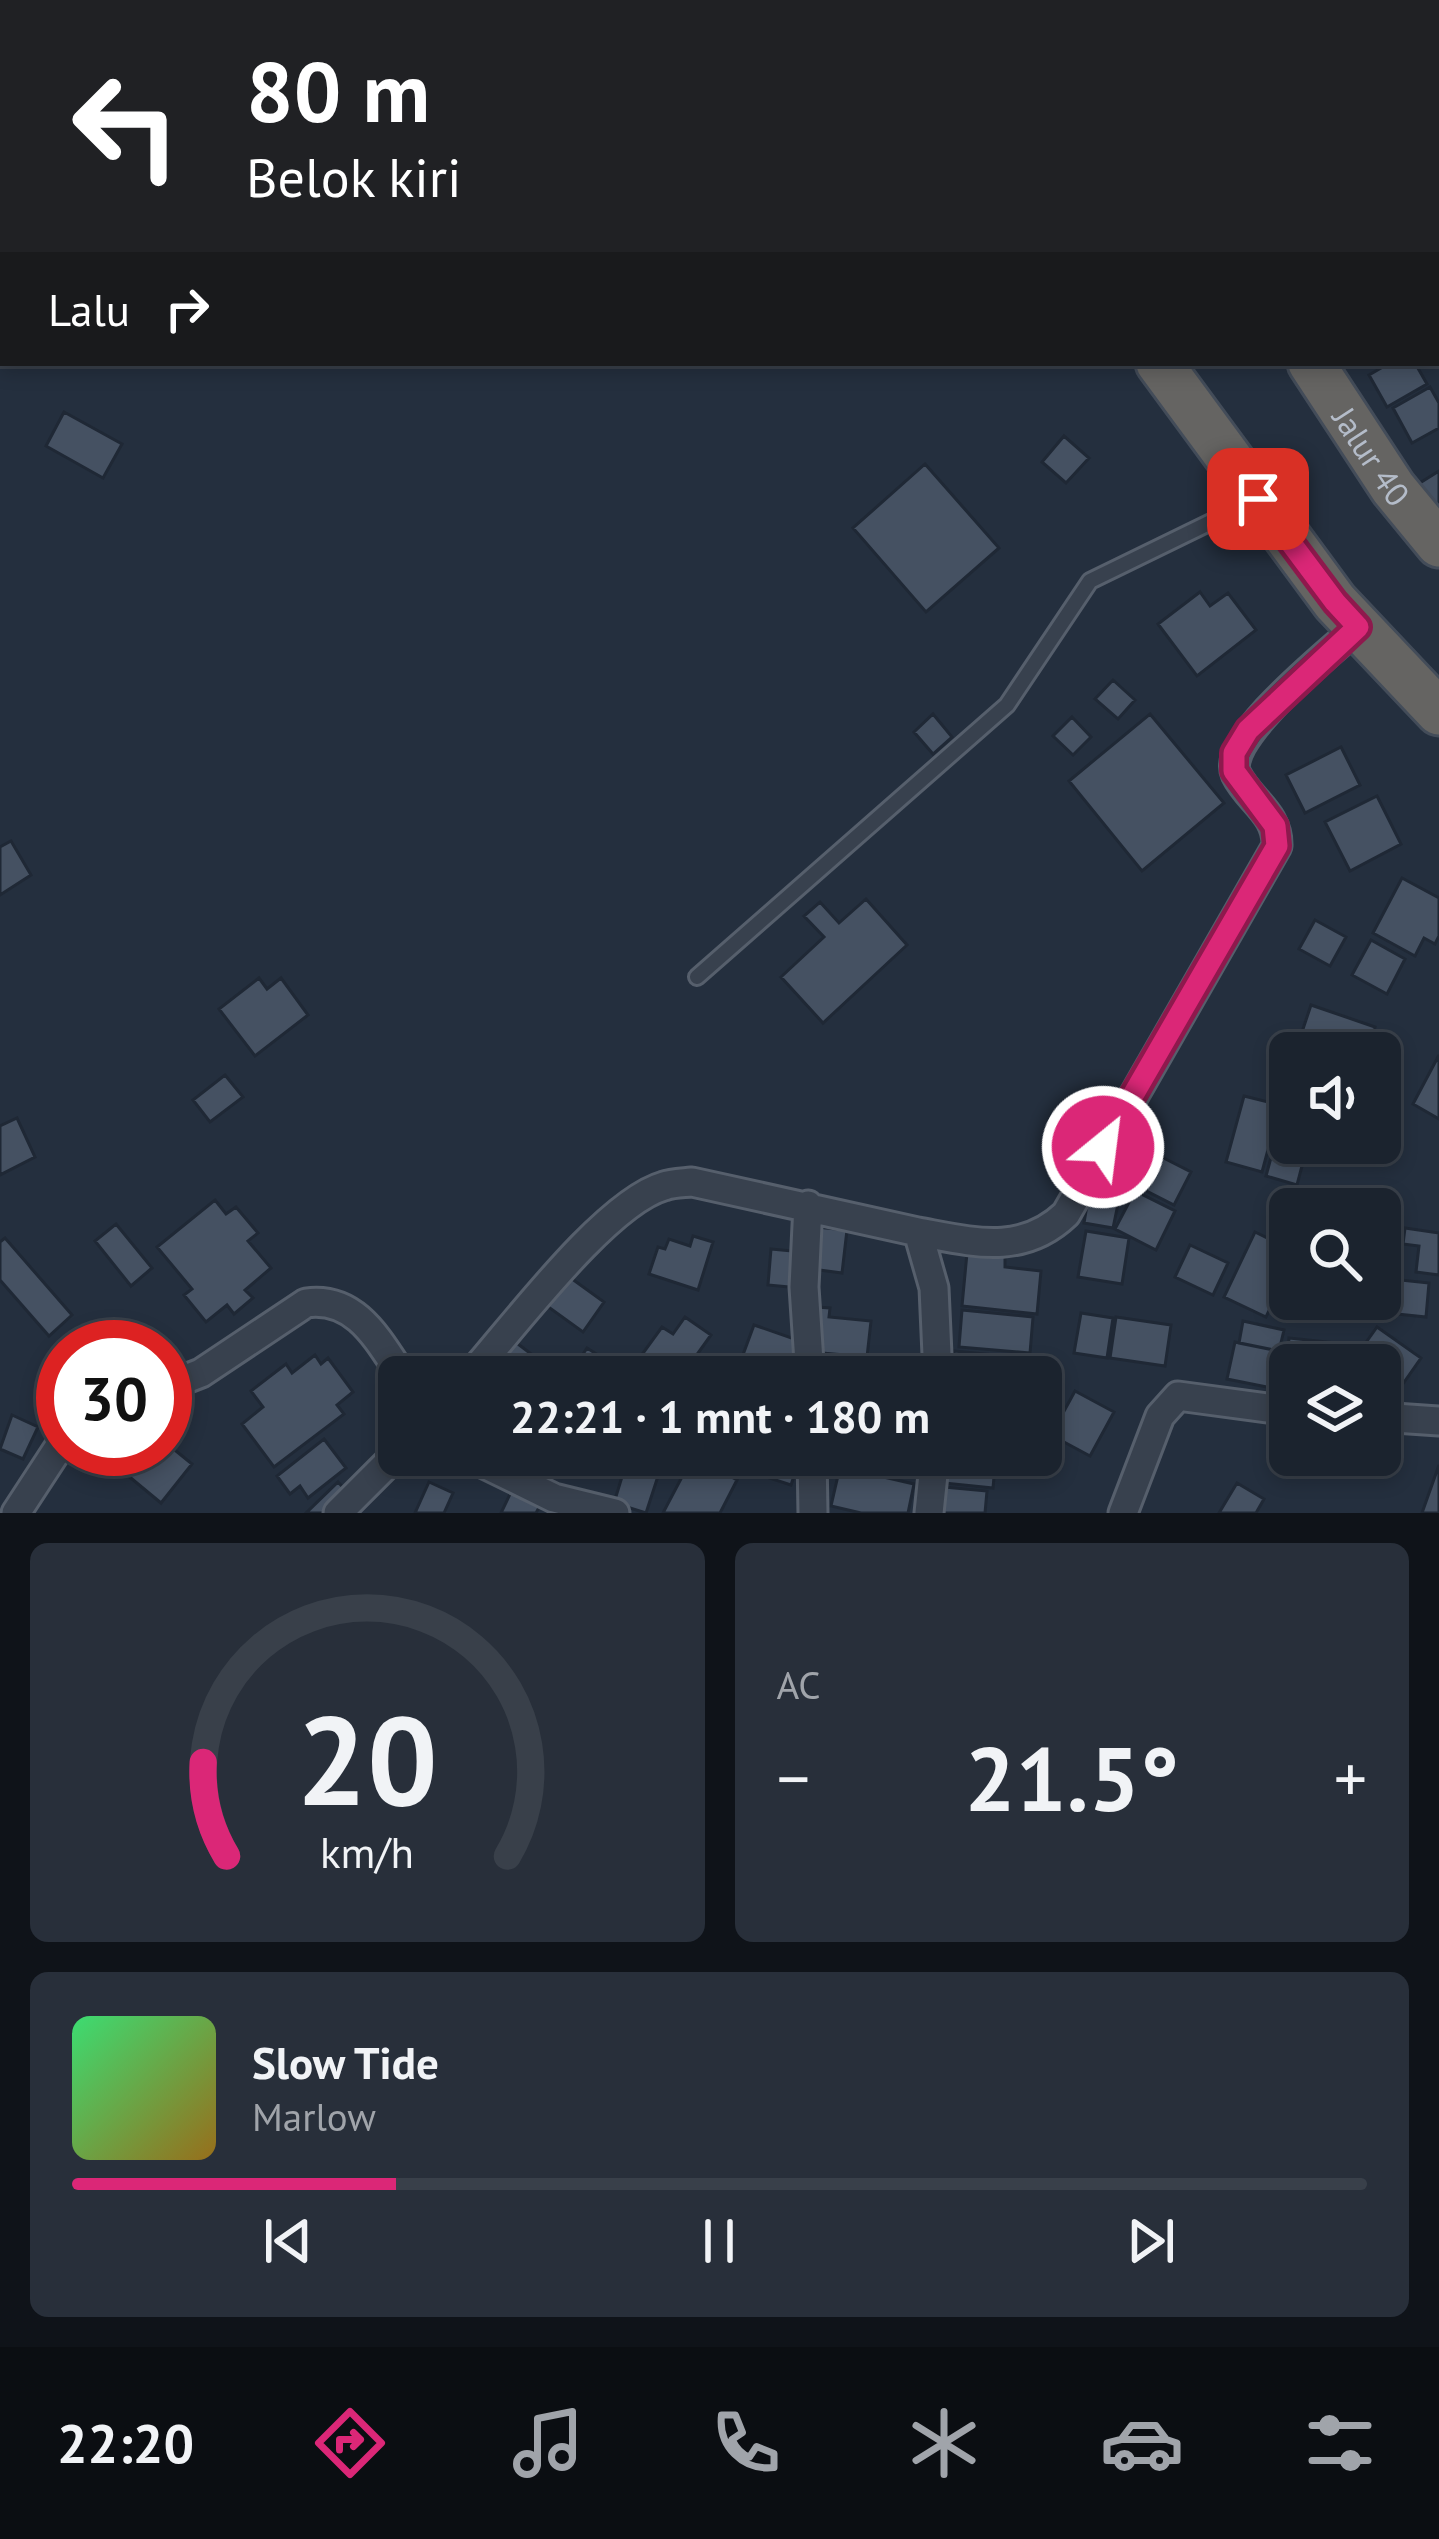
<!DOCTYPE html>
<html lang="id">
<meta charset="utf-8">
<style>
body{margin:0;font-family:"PT Sans",sans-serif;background:#282f3a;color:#f1f3f6;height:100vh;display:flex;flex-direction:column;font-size:45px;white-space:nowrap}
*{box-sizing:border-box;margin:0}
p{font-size:39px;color:#a0a4aa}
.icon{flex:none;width:66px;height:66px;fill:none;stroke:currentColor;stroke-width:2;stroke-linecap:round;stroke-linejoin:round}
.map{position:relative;height:1513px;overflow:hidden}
.details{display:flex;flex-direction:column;gap:30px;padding:30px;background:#0f1319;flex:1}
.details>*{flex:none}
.top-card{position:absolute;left:0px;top:0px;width:1440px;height:366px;box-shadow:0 6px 18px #0003,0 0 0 3px #39404a;background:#202124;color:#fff;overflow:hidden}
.buttons{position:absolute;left:1269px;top:1032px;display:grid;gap:24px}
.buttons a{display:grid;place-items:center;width:132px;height:132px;border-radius:18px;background:#1b232e;box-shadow:0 6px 18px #0003,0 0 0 3px #39404a;font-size:60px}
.speed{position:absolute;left:36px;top:1320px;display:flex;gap:24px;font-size:60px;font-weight:700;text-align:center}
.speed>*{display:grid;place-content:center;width:156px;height:156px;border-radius:50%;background:#1b232e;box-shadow:0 6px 18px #0003,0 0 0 3px #39404a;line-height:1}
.speed .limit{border:18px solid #d22;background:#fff;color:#111}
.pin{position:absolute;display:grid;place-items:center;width:102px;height:102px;color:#fff;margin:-51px;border-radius:24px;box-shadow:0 6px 18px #0006}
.me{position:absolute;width:132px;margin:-66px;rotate:29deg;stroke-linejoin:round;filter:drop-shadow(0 0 9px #0008)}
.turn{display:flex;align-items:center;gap:42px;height:252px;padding:0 48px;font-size:54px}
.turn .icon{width:156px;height:156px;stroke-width:2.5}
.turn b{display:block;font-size:84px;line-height:102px}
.then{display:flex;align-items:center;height:114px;padding:0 48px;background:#0003;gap:24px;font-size:45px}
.big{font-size:90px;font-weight:600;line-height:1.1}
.details .widget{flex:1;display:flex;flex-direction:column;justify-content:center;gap:18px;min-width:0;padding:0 42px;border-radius:18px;background:#282f3a}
.details .dial{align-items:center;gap:0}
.dial svg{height:312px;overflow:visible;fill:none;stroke:#39404a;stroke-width:7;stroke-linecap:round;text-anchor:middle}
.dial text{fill:#f1f3f6;stroke:none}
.song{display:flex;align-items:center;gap:36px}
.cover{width:144px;height:144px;border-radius:18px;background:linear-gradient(135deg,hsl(140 70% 55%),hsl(40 70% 35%))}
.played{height:12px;border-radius:6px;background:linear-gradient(90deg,#db2777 25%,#39404a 25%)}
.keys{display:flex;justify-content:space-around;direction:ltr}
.heat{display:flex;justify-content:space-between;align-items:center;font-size:66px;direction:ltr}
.details .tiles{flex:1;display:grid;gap:30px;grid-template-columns:1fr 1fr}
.widget:last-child{grid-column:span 2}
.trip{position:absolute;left:378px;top:1356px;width:684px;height:120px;border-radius:18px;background:#1b232e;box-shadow:0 6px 18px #0003,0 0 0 3px #39404a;font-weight:600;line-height:120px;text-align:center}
.dock{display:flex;height:192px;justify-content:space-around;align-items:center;background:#0b0e12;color:#a0a4aa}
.dock .icon{width:84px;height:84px}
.dock .on{color:#db2777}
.dock b{font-size:54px;color:#f1f3f6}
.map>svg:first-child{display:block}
</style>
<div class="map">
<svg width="1439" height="1513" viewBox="0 0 1439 1513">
<rect width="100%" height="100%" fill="#242f3e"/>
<path fill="#455162" stroke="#1f2835" stroke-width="3" d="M1378 363H1415L1427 384 1387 407 1369 375 1381 368Z
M1430 387 1439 403V428L1412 443 1393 408Z
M64 412 122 444 103 478 46 446Z
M1064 436 1089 458 1066 483 1042 462Z
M925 464 999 548 926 612 853 528Z
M1439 471V524L1415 486Z
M1200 592 1210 606 1228 593 1256 630 1197 676 1158 624Z
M1113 680 1135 700 1118 719 1095 699Z
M933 714 952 737 933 754 914 732Z
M1150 714 1224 803 1142 871 1069 781Z
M1072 717 1091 737 1073 755 1053 736Z
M1341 747 1360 785 1305 813 1286 775Z
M1377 796 1401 844 1350 871 1325 822Z
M11 841 31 875 0 895V847Z
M1402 878 1439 898V936L1435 944 1424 938 1415 956 1373 933Z
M866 899 907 945 823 1023 781 977 824 937 804 916 820 902 839 923Z
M1315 920 1346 937 1330 966 1299 949Z
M1371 940 1405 959 1387 994 1352 975Z
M259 978 267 989 281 978 308 1015 255 1056 219 1009Z
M1311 1005 1375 1027 1367 1053H1295Z
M1439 1055V1119L1413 1104Z
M225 1075 243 1097 210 1122 193 1100Z
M1244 1096 1280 1105 1262 1172 1226 1162Z
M1284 1110 1290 1112V1143H1308L1297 1185 1266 1176Z
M17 1118 35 1157 0 1175V1126Z
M1144 1148 1191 1172 1174 1205 1127 1181Z
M1135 1191 1175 1211 1156 1250 1115 1229Z
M1088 1199 1118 1204 1113 1228 1084 1223Z
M215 1200 226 1214 236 1207 258 1233 248 1241 271 1268 245 1290 253 1298 234 1314 227 1305 206 1322 184 1295 192 1289 157 1247Z
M116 1224 152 1268 131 1286 95 1241Z
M816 1227 847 1230 842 1273 812 1269Z
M1405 1228 1439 1233V1275L1416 1272 1419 1246 1403 1244Z
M1086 1231 1129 1238 1122 1284 1078 1277Z
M1255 1232 1290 1249V1267L1266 1317 1224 1297Z
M693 1236 713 1242 698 1290 649 1274 658 1247 665 1249 669 1239 690 1246Z
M5 1238 72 1315 49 1336 0 1280V1242Z
M1190 1245 1228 1263 1213 1295 1175 1277Z
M771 1249 803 1252 800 1288 768 1285Z
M967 1253 1005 1256V1267L1041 1271 1037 1314 962 1306Z
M568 1276 604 1302 583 1332 547 1306Z
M1382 1278 1429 1283 1426 1317 1378 1312Z
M816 1307 830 1308 829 1317 871 1321 867 1357 811 1352Z
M962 1310 1033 1317 1030 1353 959 1347Z
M1081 1313 1113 1318 1107 1358 1074 1353Z
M685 1317 711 1335 698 1353 705 1357 698 1367 713 1377H638L630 1371 662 1327 673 1334Z
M1116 1317 1171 1325 1165 1366 1110 1358Z
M1243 1321 1284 1330 1279 1351 1239 1343Z
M754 1325 806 1343 795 1377H754L737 1371Z
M1377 1327 1421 1358 1393 1398 1380 1389V1365H1350Z
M1289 1338 1346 1344 1344 1365H1290V1383L1285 1382Z
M514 1341 547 1366 539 1377H488Z
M1235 1342 1279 1351 1272 1388 1227 1379Z
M587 1348 612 1364 603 1377H568Z
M954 1351 1005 1356 1003 1377H952Z
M315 1355 321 1364 328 1358 353 1392 337 1405 344 1414 274 1467 242 1424 263 1407 251 1391 286 1364 292 1373Z
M1013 1363 1054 1366 1050 1403 1041 1402V1377H1012Z
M1075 1391 1114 1412 1090 1456 1051 1435Z
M12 1415 38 1427 23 1459 0 1449Z
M324 1439 346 1468 308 1498 300 1486 290 1494 277 1476Z
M165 1442 192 1464 161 1503 120 1469 129 1458 119 1450 165 1449Z
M743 1455H801L791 1485 739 1468Z
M853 1455H899L895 1475 850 1466Z
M947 1455H996L993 1488 944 1483Z
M693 1456 737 1480 720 1513H663Z
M628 1457 661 1467 646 1513 614 1503Z
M1439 1465V1513H1422Z
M840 1467 914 1484 908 1513H861L831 1506Z
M338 1482 351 1496 334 1513H306Z
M429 1482 453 1493 444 1513H415Z
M1237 1483 1264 1499 1256 1513H1219Z
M944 1487 987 1491 985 1513H941Z
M512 1490 541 1504 536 1513H501Z"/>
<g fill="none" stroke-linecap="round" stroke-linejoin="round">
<defs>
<path id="service" d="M697 977 1007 705 1090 581 1254 501"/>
<path id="minor" d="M1437 51 1439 50
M808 1205 804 1287 810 1377
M918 1232C973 1242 1022 1256 1066 1214L1277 846C1278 813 1249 801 1236 774 1220 739 1332 651 1358 627
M469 1377C512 1329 605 1203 664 1186 672 1183 683 1183 692 1182L918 1232 934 1288 938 1377
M165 1387 201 1373 306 1303C356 1296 378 1340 403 1377
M1380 1417 1439 1421
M466 1455 554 1498 615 1513
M812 1455 813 1513
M16 1513 63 1441
M338 1513 399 1452
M929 1513 935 1455
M1123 1513 1160 1416 1178 1396 1290 1411"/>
<path id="tertiary" d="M237 3 241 0
M0 164 3 163"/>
<g id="trunk">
<path d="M984 0 985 3"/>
<path d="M1106 0 1107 3"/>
<path d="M1159 363 1335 602 1439 712"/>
<path id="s1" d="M1311 363 1393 488 1439 544"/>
</g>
</defs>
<use href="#service" stroke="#565f6c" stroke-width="20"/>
<use href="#minor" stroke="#565f6c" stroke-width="33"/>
<use href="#tertiary" stroke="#565f6c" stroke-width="42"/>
<use href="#trunk" stroke="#434c59" stroke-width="51"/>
<use href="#service" stroke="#38414e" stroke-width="14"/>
<use href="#minor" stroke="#38414e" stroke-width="27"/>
<use href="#tertiary" stroke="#38414e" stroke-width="36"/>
<use href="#trunk" stroke="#656462" stroke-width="45"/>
</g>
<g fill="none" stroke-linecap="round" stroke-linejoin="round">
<defs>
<path id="route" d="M1103 1147 1277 846 1275 826 1234 771V753L1248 730 1358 627 1335 602 1258 499"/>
</defs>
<use href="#route" stroke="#8e194d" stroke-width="30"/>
<use href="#route" stroke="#db2777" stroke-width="21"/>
</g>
<g text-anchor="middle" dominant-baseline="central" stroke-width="12" stroke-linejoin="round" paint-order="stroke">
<g font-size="33" fill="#b4bcc9" stroke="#1d2633">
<text stroke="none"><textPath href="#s1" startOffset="111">Jalur 40</textPath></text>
</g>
</g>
</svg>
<div class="buttons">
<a><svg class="icon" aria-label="sound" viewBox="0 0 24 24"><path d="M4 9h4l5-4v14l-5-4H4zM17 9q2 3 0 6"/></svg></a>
<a><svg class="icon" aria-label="search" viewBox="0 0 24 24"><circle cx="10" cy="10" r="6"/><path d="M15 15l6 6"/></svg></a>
<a><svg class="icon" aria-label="layers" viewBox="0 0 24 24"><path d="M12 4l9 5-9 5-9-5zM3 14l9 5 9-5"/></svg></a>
</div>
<div class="speed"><div class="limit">30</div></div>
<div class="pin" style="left:1258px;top:499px;background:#d93025"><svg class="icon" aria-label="arrive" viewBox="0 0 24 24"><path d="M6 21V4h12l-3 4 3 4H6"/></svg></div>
<svg class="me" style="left:1103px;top:1147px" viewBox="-20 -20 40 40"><circle r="17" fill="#db2777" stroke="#fff" stroke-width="3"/><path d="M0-11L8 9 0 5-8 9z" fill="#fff"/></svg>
<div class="trip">22:21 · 1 mnt · 180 m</div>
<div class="top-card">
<div class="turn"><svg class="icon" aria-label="left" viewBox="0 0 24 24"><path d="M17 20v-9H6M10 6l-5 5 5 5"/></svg><div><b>80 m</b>Belok kiri</div></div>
<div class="then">Lalu<svg class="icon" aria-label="right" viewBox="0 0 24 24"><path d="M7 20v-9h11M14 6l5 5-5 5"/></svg></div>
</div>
</div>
<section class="details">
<div class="tiles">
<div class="widget dial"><svg viewBox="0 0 100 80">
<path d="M14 69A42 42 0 1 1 86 69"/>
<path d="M14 69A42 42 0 0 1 8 45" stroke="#db2777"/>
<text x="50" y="56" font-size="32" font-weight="700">20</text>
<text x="50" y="72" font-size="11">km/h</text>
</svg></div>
<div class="widget"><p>AC</p>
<div class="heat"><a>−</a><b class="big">21.5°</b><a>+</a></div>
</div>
<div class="widget">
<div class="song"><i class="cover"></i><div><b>Slow Tide</b><p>Marlow</p></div></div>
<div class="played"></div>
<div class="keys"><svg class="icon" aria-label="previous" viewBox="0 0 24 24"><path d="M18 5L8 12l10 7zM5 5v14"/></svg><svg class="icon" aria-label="pause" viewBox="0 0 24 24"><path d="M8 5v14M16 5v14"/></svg><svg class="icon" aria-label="next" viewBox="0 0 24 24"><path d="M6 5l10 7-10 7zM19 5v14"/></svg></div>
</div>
</div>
</section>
<nav class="dock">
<b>22:20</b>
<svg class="icon on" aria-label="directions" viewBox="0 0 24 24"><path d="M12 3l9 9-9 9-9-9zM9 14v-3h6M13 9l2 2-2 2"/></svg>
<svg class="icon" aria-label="music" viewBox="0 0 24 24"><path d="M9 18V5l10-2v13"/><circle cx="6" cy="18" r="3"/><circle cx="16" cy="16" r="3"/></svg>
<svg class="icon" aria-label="phone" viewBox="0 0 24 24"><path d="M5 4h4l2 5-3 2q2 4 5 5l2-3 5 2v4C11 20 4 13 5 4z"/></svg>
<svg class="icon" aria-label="climate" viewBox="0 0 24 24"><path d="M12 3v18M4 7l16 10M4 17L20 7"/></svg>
<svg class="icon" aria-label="car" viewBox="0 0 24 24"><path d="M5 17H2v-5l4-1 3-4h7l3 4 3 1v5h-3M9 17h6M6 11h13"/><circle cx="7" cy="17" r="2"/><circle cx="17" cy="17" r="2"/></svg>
<svg class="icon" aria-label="filters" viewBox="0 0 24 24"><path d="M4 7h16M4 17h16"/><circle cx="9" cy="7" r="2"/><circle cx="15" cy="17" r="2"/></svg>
</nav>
